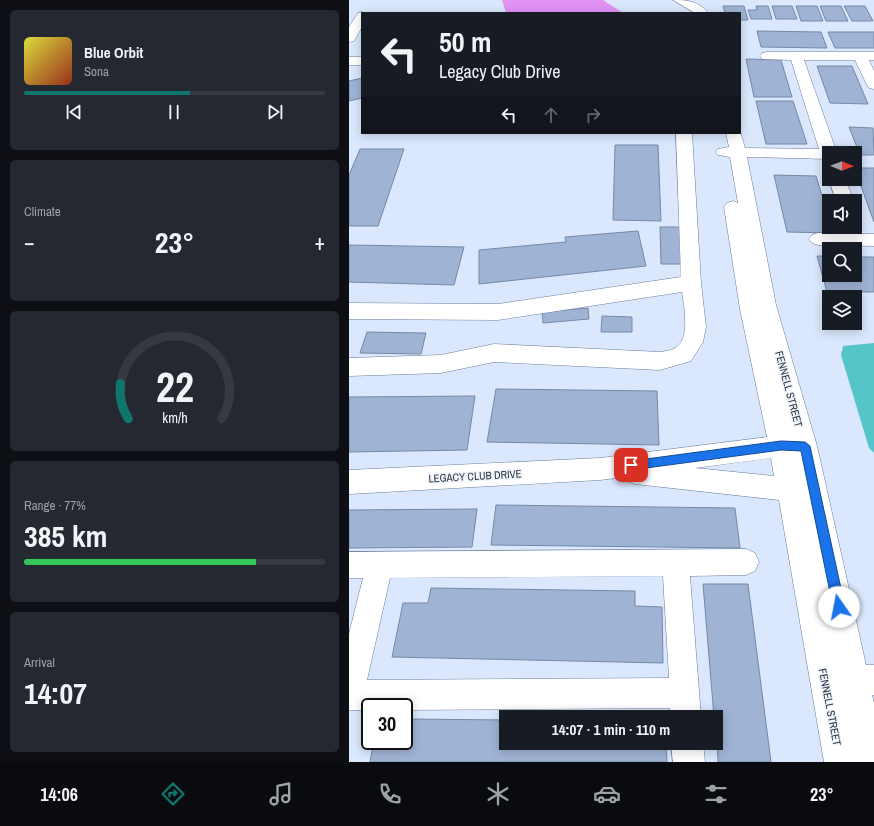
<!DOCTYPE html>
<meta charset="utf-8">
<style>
body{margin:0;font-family:"Archivo Narrow",sans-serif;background:#242831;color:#f1f3f6;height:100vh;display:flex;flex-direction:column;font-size:15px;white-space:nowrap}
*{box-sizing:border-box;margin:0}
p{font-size:13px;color:#9ea1a6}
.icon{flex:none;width:22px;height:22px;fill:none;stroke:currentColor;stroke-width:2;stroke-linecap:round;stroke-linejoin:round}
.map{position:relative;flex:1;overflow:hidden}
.drawer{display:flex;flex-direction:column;gap:10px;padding:10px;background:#0d0f14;width:349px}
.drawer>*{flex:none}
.hud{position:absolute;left:12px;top:12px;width:380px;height:122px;border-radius:0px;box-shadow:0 2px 10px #0003;background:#171b24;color:#f1f3f6;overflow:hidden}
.needle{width:26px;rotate:91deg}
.controls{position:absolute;left:473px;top:146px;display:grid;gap:8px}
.controls a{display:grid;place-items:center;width:40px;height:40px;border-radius:0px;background:#171b24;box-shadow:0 2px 10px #0003;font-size:20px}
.speed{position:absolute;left:12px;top:698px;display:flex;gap:8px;font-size:20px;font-weight:700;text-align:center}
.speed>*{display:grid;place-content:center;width:52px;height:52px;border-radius:50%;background:#171b24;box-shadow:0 2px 10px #0003;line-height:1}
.speed .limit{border:2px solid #111;border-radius:6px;background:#fff;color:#111}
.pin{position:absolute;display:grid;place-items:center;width:34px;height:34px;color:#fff;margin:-17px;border-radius:8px;box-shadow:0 2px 6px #0006}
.me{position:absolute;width:44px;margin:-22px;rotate:348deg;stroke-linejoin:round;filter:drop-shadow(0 0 3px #0008)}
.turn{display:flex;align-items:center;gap:14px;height:84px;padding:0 12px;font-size:18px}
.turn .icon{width:52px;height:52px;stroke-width:2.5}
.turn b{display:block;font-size:28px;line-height:34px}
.lanes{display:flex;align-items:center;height:38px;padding:0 12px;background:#0003;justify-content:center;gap:20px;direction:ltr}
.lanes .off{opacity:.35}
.big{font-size:30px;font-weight:700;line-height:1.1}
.drawer .card{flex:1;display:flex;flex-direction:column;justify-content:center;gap:6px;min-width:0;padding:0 14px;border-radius:6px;background:#242831}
.drawer .dial{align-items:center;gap:0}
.dial svg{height:104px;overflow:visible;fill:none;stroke:#363941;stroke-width:7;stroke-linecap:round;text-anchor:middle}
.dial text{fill:#f1f3f6;stroke:none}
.song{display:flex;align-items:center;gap:12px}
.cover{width:48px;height:48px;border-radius:6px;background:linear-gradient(135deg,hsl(60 70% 55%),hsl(10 70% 35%))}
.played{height:4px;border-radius:2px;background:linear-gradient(90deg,#0f766e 55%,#363941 55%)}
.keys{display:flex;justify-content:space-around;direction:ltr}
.heat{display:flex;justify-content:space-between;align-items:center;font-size:22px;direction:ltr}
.charge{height:6px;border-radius:3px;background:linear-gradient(90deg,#34c759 77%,#363941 0)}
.trip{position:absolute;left:150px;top:710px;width:224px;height:40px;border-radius:0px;background:#171b24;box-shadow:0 2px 10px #0003;font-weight:700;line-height:40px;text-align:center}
.tab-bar{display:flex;height:64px;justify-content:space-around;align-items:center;background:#090b0e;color:#9ea1a6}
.tab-bar .icon{width:28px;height:28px}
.tab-bar .active{color:#0f766e}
.tab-bar b{font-size:18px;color:#f1f3f6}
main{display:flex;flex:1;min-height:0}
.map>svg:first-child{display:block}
</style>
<main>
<section class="drawer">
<div class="card">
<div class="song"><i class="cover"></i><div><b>Blue Orbit</b><p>Sona</p></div></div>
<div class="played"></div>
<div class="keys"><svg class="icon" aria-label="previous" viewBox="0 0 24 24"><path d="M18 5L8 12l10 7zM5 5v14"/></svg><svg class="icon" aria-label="pause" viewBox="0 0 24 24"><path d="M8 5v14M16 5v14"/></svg><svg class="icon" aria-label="next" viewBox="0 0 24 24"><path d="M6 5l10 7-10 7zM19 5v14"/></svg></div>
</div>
<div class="card"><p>Climate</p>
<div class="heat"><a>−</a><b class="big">23°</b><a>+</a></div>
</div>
<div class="card dial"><svg viewBox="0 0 100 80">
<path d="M14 69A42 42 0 1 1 86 69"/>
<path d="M14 69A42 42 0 0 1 8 42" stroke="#0f766e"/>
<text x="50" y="56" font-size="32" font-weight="700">22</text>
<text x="50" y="72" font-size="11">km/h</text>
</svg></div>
<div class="card"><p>Range · 77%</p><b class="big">385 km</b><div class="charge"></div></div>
<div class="card"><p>Arrival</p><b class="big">14:07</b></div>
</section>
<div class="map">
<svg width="525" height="762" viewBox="0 0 525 762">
<rect width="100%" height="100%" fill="#dae7fc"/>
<path fill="#e292f5" d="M153 0H254L274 13H157Z"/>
<path fill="#56c5ca" d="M525 343V453L520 448 492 355 494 346Z"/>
<path fill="#9fb3d4" stroke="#7588a7" d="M374 6H395L399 20H391V13H376Z
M407 6H419L423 19H402L399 10H408Z
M423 6H443L448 19H427Z
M447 6H468L474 21H452Z
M471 6H492L499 21H477Z
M495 6H516L524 21H503Z
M408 31 472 32 478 48 412 47Z
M479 32H525V48H486Z
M397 59 432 60 443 97H405Z
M468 66H503L519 104 481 103Z
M13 78V98L0 101V81Z
M407 101H444L458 144H417Z
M500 127 524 128 525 155H511Z
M266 145H309L312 221 264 220Z
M11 149H55L29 226H0V175Z
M506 168H525V222L506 170Z
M425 175 467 176 480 218V227H483L484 233 438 232Z
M311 227H334L337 264H312Z
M289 231 297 266 130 284V250L217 242 216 237Z
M0 245 115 247 105 285 0 282Z
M468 256H480V275H506V257H525V292H478Z
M239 308 240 319 194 323 193 312Z
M253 316 283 317V332H252Z
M18 332 77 333 72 354 11 353Z
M147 389 308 391 310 445 138 442Z
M126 396 118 450 0 452V397Z
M147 505 386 508 391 548 142 545Z
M128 509 123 547 0 548V510Z
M354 584H399L422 762H369L367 717H365Z
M82 588 286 591V606L313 607 314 663 43 657 54 603H79Z
M60 719 157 720V743H317L318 762H21L25 741H55V730H58Z"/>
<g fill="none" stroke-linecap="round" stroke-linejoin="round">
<defs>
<path id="minor" d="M324 0C338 0 350 1 359 13H346Z
M13 12 16 13H13V27L5 41 0 42V27L9 13Z
M418 52H525V60H520L525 71V89L520 88 518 85 506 60H455L488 153H480V159L398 157 427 305 468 446 517 665H525V695H523L525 703V762H475L430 500 286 484 277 481 276 477 251 480 0 494V470L251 458 418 437 391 309 375 207 378 203 384 201 389 203 381 157 369 155 367 152 369 149 380 147 377 133H391V131L396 148 470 149 442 60 413 59 411 56 413 53ZM422 458 425 476 346 468Z
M0 57H13V65H0Z
M327 133H343L352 283 357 327 354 342 342 361 311 370 145 362 92 373 0 376V358L92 355 145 344 311 352C316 351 322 351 326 348 342 340 335 306 333 292L149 320 0 319V303L149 304 332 277Z
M480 179H496L505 201H487Z
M469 233 525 234V246L469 245 463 243 460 239 463 235Z
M397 549 406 553 410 562 406 571 397 575 341 576 352 717H322L321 708 55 710V707H21V710H0V634L14 578H0V552ZM314 576 320 678 18 680 41 578Z
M322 743H354L356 762H324Z"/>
</defs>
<use href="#minor" stroke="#6a7d9b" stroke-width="1"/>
<use href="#minor" fill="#fff" fill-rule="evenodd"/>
</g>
<path fill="#1a73e8" stroke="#114b97" d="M432 441 456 442 461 446 496 607 494 611 490 613 486 611 484 607 452 451 432 450 282 470 278 469 277 465 278 462 282 461Z"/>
<g text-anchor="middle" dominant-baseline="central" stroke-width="3" stroke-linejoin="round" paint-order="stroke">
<g font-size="11" fill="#2e3643" stroke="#eff4fa">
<text transform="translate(440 389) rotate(75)">FENNELL STREET</text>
<text transform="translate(126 476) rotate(-3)">LEGACY CLUB DRIVE</text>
<text transform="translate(481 707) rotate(79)">FENNELL STREET</text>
</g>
</g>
</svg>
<div class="controls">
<a><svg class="needle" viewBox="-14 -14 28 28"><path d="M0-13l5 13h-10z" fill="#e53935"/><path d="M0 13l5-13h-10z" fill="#9ea1a6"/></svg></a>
<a><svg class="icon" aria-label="sound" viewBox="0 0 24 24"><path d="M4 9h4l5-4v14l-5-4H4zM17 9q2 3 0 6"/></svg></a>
<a><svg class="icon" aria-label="search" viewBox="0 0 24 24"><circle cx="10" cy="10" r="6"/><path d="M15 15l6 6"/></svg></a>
<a><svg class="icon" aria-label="layers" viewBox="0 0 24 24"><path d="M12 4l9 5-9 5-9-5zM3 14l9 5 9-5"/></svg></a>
</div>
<div class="speed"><div class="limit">30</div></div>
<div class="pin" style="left:282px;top:465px;background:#d93025"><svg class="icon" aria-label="arrive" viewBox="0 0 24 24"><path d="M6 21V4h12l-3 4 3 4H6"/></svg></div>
<svg class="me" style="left:490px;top:607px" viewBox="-20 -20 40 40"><circle r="19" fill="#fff"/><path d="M0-13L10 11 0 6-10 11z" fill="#1a73e8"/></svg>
<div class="trip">14:07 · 1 min · 110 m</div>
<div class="hud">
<div class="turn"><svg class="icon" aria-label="left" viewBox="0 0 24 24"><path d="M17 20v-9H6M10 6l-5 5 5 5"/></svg><div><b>50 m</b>Legacy Club Drive</div></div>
<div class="lanes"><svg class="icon" aria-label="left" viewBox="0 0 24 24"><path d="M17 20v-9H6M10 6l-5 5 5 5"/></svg><svg class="icon off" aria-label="ahead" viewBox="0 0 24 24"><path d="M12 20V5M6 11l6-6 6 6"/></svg><svg class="icon off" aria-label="right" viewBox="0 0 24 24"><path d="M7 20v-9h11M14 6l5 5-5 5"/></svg></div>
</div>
</div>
</main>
<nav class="tab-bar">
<b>14:06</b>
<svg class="icon active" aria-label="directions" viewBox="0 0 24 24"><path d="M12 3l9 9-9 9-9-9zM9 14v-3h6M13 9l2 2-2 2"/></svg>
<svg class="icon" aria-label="music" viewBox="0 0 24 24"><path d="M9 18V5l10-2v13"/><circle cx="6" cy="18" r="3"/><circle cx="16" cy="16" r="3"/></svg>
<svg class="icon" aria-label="phone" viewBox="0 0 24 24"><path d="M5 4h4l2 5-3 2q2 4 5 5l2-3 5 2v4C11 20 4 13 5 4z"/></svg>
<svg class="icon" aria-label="climate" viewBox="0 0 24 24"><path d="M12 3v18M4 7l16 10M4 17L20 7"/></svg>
<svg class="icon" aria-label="car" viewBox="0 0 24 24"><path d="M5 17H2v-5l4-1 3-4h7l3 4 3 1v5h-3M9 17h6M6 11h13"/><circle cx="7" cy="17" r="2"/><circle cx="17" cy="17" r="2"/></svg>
<svg class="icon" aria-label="filters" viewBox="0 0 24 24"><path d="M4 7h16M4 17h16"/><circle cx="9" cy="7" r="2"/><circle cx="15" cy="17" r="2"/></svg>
<b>23°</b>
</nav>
